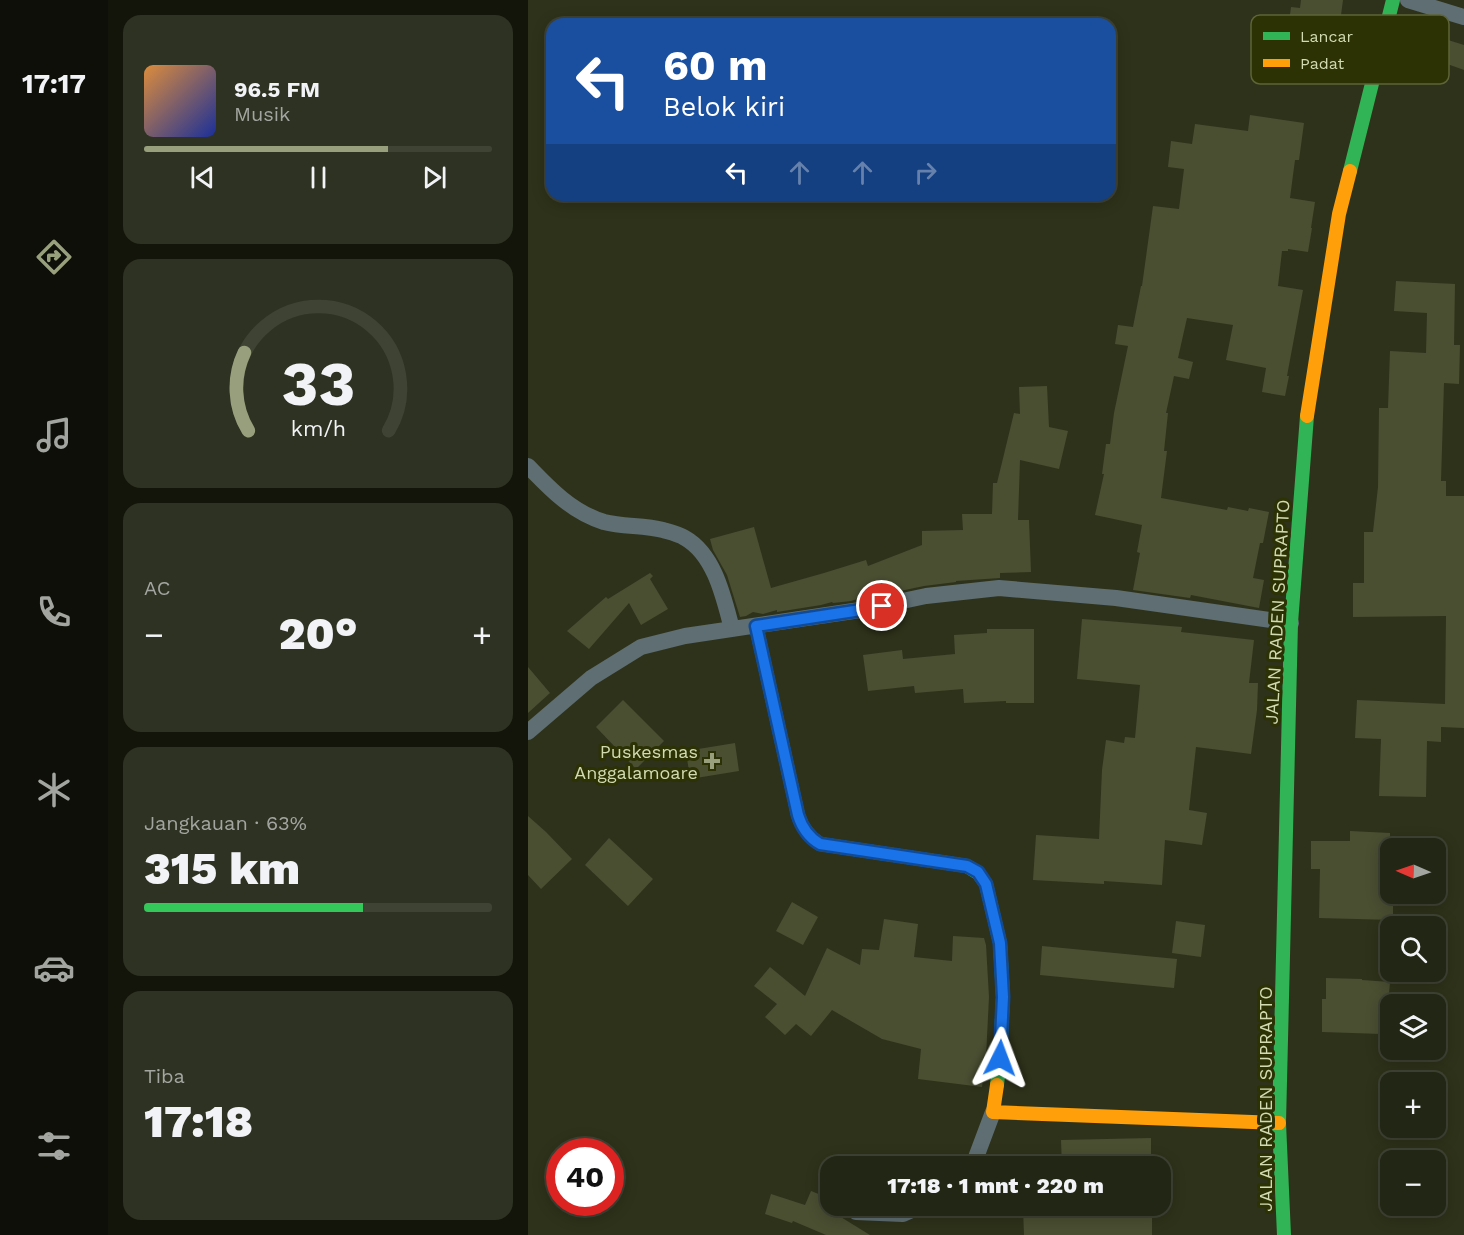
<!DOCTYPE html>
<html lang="id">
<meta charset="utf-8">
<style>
body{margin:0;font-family:"Work Sans",sans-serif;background:#2e3222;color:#f1f3f6;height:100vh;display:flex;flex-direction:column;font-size:22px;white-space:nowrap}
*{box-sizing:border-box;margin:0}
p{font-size:20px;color:#a2a5a0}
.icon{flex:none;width:33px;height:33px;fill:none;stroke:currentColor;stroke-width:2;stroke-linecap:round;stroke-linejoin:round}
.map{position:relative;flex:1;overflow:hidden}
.details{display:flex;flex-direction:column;gap:15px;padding:15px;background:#13150b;width:420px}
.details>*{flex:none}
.top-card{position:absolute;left:18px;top:18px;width:570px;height:183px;border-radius:18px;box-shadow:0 3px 15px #0003,0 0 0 2px #3f4334;background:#1a4fa0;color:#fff;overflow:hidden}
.needle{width:39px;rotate:272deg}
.buttons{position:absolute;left:852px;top:838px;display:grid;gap:12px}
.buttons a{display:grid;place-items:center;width:66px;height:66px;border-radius:12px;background:#222614;box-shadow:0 3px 15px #0003,0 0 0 2px #3f4334;font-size:30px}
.speed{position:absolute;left:18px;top:1138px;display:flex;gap:12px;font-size:30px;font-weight:700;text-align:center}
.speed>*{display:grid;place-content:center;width:78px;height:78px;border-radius:50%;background:#222614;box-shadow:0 3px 15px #0003,0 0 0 2px #3f4334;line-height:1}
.speed .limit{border:9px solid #d22;background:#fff;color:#111}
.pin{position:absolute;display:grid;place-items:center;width:51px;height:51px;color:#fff;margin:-26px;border:3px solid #fff;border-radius:50%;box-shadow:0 2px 6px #0007}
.me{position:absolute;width:66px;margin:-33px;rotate:3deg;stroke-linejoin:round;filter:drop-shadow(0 0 4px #0008)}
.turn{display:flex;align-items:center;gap:21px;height:126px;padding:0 18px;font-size:27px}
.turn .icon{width:78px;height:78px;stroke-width:2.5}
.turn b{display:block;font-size:42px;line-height:51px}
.lanes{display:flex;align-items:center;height:57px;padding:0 18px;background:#0003;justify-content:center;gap:30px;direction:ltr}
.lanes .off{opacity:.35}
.big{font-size:45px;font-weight:800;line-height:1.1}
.details .widget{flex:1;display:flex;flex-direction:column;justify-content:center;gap:9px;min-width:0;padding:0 21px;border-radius:18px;background:#2e3222}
.details .dial{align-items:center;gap:0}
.dial svg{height:156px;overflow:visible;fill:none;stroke:#3f4334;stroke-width:7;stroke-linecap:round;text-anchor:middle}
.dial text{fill:#f1f3f6;stroke:none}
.song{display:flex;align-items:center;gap:18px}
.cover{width:72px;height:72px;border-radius:9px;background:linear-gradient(135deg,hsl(30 70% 55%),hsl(230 70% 35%))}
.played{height:6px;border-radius:3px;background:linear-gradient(90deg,#989f7c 70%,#3f4334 70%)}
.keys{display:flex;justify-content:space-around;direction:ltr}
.heat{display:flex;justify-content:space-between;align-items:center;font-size:33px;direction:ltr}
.charge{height:9px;border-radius:4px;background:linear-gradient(90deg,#34c759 63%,#3f4334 0)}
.trip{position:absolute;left:292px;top:1156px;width:351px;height:60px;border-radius:18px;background:#222614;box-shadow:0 3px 15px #0003,0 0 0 2px #3f4334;font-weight:800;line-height:60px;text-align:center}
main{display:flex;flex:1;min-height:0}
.dock{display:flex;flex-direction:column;width:108px;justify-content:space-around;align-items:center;background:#0e0f08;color:#a2a5a0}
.dock .icon{width:42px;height:42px}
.dock .active{color:#989f7c}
.dock b{font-size:27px;color:#f1f3f6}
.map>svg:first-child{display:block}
</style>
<main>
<nav class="dock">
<b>17:17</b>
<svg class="icon active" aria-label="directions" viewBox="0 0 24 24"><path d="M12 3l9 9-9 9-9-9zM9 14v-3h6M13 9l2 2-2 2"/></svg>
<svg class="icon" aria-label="music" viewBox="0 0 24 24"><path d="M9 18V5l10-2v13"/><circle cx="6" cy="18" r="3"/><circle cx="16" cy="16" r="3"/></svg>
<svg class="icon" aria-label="phone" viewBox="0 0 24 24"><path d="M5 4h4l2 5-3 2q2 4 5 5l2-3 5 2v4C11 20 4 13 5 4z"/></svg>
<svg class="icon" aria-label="climate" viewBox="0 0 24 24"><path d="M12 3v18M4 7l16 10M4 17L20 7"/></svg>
<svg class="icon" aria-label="car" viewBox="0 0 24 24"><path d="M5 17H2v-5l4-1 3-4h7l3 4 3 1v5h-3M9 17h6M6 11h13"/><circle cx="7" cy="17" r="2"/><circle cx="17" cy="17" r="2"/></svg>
<svg class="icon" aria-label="filters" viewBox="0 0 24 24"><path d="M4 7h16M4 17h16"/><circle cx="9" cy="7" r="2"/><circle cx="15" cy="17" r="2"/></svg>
</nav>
<section class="details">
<div class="widget">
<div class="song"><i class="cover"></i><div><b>96.5 FM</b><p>Musik</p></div></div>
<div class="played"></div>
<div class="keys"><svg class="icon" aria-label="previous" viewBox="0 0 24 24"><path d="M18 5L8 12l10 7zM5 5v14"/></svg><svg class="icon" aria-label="pause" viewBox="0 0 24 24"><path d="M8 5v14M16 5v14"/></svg><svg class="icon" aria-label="next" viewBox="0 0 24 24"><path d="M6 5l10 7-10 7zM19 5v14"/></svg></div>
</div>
<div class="widget dial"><svg viewBox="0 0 100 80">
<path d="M14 69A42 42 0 1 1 86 69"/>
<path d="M14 69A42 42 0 0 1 12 29" stroke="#989f7c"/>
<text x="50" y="56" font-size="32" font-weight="700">33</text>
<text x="50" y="72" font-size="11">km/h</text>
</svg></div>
<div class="widget"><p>AC</p>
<div class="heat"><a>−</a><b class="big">20°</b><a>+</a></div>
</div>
<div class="widget"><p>Jangkauan · 63%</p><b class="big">315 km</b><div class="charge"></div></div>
<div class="widget"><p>Tiba</p><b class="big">17:18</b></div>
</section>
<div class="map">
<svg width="936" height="1235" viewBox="0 0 936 1235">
<rect width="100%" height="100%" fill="#2e321a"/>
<path fill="#4a4f32" d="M773 0H815L808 53 758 46 763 7 772 8Z
M904 35 936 45V70L897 56Z
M722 115 776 123 771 160H767L762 198 787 202 783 228H784L780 252 760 249V251H754L750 286 775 290 759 376H761L757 396 734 392 738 368 698 360 705 325 659 318 650 358 665 362 661 379 646 376 638 413H640L636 451H639L633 498 699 510 700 507 720 511 721 508 741 512 735 543H732L725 578 736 580 731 608 663 595 662 598 605 590 612 553 609 552 614 525 567 515 576 474H574L578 444H582L586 413 600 346 587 344 590 325 605 327 613 286H614L625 206 651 209 656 169 640 167 643 141 664 144 667 124 720 131Z
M868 281 927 284 926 345H932L931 384 916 383 913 481H918V496H936V728L913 727V742L899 741 898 797 851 796 853 739 827 738 829 700 917 704 918 616 825 617V583H836V532H845L850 487 851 408H860L862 351 898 353 899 313 866 311Z
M519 386 521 427 540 431 531 469 492 460 490 520H501L503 572 472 573V578L428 581V582L396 586 353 595 352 592 323 601 305 603 304 602 293 605 249 612V610L235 614 225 612 218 616 212 617 199 575 185 550 182 539 226 527 243 588 296 573 338 560 340 566 394 545V531L435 530 434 514H464L465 483H469L486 413 492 414 491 387Z
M122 573 125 576 122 579 140 609 113 625 101 603 61 649 39 631 78 597 80 599Z
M554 619 654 627 653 632 726 640 721 683H730L729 710 723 754 668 747 661 810 679 813 674 845 637 840 634 885 576 881V884L505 880 508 835 571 839 574 770 578 740 596 743 597 737 607 738 612 685 549 679Z
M459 629H506V703H478V701L436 703 435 689 387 693 386 686 340 691 335 655 374 650 375 659 427 654 426 635 459 633Z
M0 667 22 693 0 713Z
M95 700 136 741 108 769 68 727Z
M207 743 211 771 162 779 158 751Z
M0 816 18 832 44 859 13 889 0 875Z
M822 831 862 833V894H865V920L791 918 792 869H783V841H822Z
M81 838 125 879 100 906 57 865Z
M264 902 290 917 275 945 248 931Z
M356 919 390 924 386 957 424 961 425 936 456 938 458 945 461 997 458 1057 454 1087 390 1079 393 1049 354 1039 304 1010 283 1036 268 1024 257 1035 237 1017 249 1004 226 986 242 967 277 996 299 948 332 965 334 949 351 950Z
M648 921 677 925 673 957 644 953Z
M514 946 649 959 646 988 512 975Z
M798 978 834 979V980L862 982 860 1005H854V1034L794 1032V999H798Z
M623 1138V1167H534L533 1140Z
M283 1191 303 1199V1211L342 1235H298L265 1221 264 1223 237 1214 243 1194 277 1205Z
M495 1206H624V1235H496Z"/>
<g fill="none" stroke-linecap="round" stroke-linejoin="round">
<path stroke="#5e6e72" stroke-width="16" d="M880 0 936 17
M0 466C22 489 44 512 76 522 95 527 116 525 135 530 142 532 151 534 157 538 187 555 196 599 204 629
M0 732 63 678 113 647 157 636 332 610 398 596 471 588 588 598 763 623
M441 1167 447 1160 465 1112
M328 1212 375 1214 393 1206"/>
<path stroke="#30b455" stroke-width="14" d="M822 171 865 0
M228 626 270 815C274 828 281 837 292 844L439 866 450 873 458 884 472 943 475 997 472 1058 469 1085
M756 1235 751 1123 763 623 779 416"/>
<path stroke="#ff9f0a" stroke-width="14" d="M779 416 811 214 822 171
M469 1085 465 1112 751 1123"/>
</g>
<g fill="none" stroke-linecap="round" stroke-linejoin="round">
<defs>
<path id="route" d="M354 606 333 610 228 626 270 815C274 828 280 837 292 844L439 866 450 872 458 884 472 943 475 997 472 1058"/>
</defs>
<use href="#route" stroke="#114b97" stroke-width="15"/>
<use href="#route" stroke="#1a73e8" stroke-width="10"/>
</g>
<path fill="#989f7c" stroke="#2c3203" stroke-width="2" d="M181 752h6v6h6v6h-6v6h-6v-6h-6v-6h6z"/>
<g text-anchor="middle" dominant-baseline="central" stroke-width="6" stroke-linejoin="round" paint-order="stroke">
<g font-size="18" fill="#d1dab1" stroke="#2c3203">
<text transform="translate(749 612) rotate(-87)">JALAN RADEN SUPRAPTO</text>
<text transform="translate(737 1099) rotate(-90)">JALAN RADEN SUPRAPTO</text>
</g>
<g font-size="18" fill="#d1dab1" stroke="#2c3203" text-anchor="end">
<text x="170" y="751">Puskesmas<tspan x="170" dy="21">Anggalamoare</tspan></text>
</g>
</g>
<rect x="723" y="15" width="198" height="69" rx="9" fill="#2c3203" stroke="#5e6437" stroke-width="1.5"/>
<rect x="735" y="32" width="27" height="8" fill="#30b455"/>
<rect x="735" y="59" width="27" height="8" fill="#ff9f0a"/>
<g font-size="16" fill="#d1dab1">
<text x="772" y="42">Lancar</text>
<text x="772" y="69">Padat</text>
</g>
</svg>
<div class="buttons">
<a><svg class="needle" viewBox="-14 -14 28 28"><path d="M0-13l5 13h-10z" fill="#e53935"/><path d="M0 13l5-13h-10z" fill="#a2a5a0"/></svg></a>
<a><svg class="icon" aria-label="search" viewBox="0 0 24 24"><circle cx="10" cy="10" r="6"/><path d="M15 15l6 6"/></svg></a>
<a><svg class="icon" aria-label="layers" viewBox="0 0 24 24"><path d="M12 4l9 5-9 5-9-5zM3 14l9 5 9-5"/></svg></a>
<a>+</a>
<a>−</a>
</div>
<div class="speed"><div class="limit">40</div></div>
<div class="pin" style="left:354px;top:606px;background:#d93025"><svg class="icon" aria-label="arrive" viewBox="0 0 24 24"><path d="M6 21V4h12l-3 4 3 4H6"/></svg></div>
<svg class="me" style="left:472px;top:1058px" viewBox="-20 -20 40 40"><path d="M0-17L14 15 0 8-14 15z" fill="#1a73e8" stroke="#fff" stroke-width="4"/></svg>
<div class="trip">17:18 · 1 mnt · 220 m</div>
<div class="top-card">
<div class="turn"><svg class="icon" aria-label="left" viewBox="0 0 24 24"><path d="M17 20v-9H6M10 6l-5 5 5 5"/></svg><div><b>60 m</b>Belok kiri</div></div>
<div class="lanes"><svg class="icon" aria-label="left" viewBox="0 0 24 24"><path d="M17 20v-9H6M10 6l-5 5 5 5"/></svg><svg class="icon off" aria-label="ahead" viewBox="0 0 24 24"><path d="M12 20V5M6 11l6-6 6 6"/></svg><svg class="icon off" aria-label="ahead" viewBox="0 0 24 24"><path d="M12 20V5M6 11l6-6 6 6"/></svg><svg class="icon off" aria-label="right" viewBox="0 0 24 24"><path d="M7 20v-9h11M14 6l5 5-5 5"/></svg></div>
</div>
</div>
</main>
